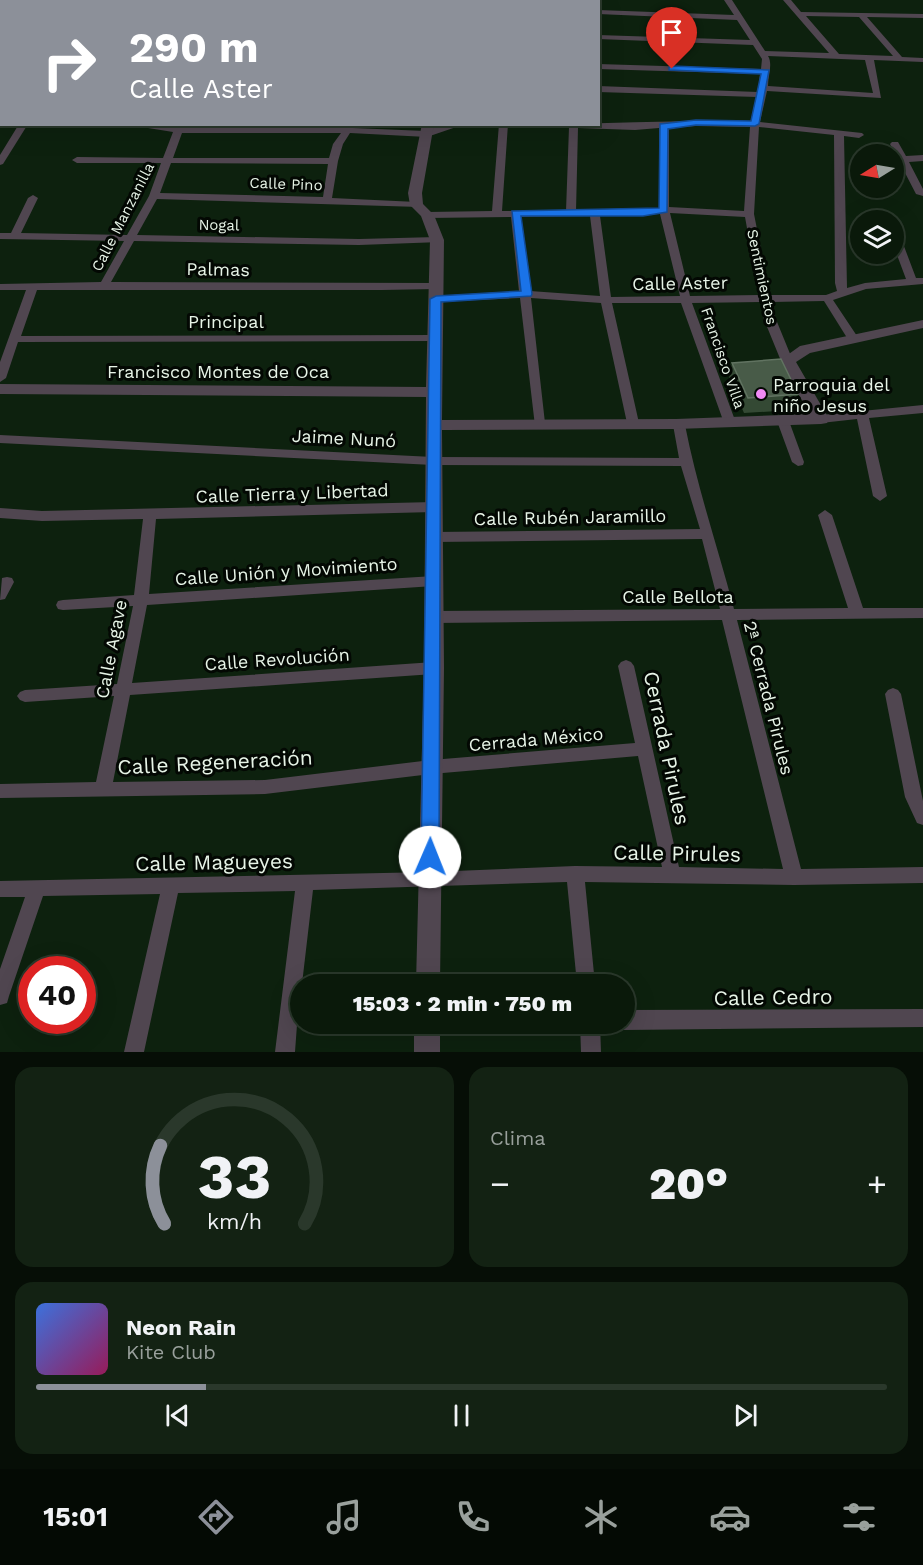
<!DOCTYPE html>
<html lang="es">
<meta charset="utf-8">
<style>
body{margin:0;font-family:"Work Sans",sans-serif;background:#132213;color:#f1f3f6;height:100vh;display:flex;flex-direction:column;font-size:22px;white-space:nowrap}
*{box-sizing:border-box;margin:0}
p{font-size:20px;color:#99a09c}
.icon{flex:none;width:33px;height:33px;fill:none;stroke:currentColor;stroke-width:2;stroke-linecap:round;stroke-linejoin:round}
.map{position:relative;height:1052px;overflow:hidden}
.panel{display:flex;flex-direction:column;gap:15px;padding:15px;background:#060e06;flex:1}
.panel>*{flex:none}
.banner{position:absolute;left:0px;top:0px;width:600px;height:126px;box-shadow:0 6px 24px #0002,0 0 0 2px #2a382b;background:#8c9099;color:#fff;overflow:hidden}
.needle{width:39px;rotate:259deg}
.tools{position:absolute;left:850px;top:144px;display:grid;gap:12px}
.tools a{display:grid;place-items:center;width:54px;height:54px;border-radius:50%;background:#0a190a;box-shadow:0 6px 24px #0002,0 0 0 2px #2a382b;font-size:30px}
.speed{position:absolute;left:18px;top:956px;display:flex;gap:12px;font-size:30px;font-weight:700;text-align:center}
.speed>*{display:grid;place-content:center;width:78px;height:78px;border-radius:50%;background:#0a190a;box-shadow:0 6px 24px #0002,0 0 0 2px #2a382b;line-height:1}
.speed .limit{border:9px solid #d22;background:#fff;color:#111}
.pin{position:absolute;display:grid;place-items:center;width:51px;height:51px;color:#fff;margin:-62px -26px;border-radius:50% 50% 50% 0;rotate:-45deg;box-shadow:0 0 6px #0007}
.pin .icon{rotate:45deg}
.me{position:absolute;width:66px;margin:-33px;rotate:1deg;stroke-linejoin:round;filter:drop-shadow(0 0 4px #0008)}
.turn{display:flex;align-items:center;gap:21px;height:126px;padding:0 30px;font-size:27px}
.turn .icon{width:78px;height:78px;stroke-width:2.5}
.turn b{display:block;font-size:42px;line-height:51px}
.big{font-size:45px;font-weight:800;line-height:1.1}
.panel .card{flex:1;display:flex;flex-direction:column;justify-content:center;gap:9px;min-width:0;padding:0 21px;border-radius:18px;background:#132213}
.panel .dial{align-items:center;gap:0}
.dial svg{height:156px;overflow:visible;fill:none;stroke:#2a382b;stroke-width:7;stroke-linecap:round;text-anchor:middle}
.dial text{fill:#f1f3f6;stroke:none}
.song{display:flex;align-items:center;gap:18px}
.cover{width:72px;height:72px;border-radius:9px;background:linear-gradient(135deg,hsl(220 70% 55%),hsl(330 70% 35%))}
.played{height:6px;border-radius:3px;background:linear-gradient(90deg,#8c9099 20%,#2a382b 20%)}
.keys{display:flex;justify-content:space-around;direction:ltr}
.heat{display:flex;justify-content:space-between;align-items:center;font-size:33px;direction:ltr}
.panel .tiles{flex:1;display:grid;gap:15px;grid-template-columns:1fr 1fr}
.card:last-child{grid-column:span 2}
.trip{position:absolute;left:290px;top:974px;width:345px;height:60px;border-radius:30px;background:#0a190a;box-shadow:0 6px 24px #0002,0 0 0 2px #2a382b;font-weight:800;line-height:60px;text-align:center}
.tabs{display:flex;height:96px;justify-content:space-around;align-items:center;background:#040a04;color:#99a09c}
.tabs .icon{width:42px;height:42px}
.tabs .on{color:#8c9099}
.tabs b{font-size:27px;color:#f1f3f6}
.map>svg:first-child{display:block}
</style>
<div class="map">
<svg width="923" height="1052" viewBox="0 0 923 1052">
<rect width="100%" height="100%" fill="#0d210e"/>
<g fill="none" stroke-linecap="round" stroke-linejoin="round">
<path fill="#504650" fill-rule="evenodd" d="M133 0H141V2H133Z
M193 0H201V2H193Z
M318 0H326V2H318Z
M392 0H400V2H392Z
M456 0H464V2H456Z
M522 0H530V2H522Z
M575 0H583V2H575Z
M724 0H732L765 51 829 53 783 0H791L801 12 923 14V18L867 17 902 57 923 58V62L874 60 881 98 767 91 760 122 862 133 864 135 859 138 844 136 847 288 865 283 906 279 894 247V230L899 233 916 278H923V284L866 289 833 300 859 339 853 342 849 341 824 301 772 302 775 317 793 361 787 365 781 361 763 317 761 302 692 303 736 423 730 427 724 423 681 303H612L639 423 633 427 627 423 601 303 531 298 545 423 539 427 535 426 520 298 436 302 431 299 436 296 519 291 511 217 427 218 422 215 427 212 492 211 499 124H508L502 211H566L569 127H547L543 124C612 124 681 120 751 121L757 97 598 92V86L758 92 760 74 598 69V64L761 69 762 59 753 45 598 39V35L750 40 737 20 598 14V10L734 15ZM806 16 859 17 893 56 839 54ZM768 56 865 60 873 93 768 86C768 76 773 64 768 56ZM696 126 750 127 744 211 669 207V128ZM759 127 834 135 835 283 837 291 826 295H770L754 214ZM578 128 635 130 659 128V208L643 210 576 211ZM670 213 745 217 759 295 690 296ZM660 214 680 296 611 297 600 216ZM590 216 600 296 530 291 521 217Z
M0 38H2V42H0Z
M0 115H2V121H0Z
M19 124H28L3 164 0 165V155Z
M123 124 178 127H345L347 124H353V128L426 131 443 124H465L427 137 350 133 343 144 338 161 332 198 417 202 420 203V207L157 199 137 235 359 239 437 237 442 240 441 242 359 245 134 241 111 282 436 283 441 286 436 289 382 290H37L21 336 436 335 442 338 436 341 18 342 6 378 0 382V362L26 290H0V284L101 282 124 241 0 239V233H11L28 198 33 195 38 198 21 233 127 235 149 196 161 163H77L72 160 77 157 163 158 173 132ZM182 133H341L333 144 329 158H173ZM171 163 328 164 323 197 160 193Z
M892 142H898L906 156 923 155V161L909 162 923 189V196L916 194 890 144Z
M923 405V413L869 418 887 496 880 501 873 496 857 419 821 423 815 419 821 415Z
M783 417 789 421 804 462 803 465 798 466 792 462 777 421Z
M679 421 685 425C697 487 718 548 734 609L848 608 818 515 825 510 832 515 863 608H923V618L737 620 801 869 923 867V883L794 885 585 882 595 984H577L567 882 313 890 302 984H300L295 1052H275L295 891 178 893 144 1052H124L160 894 43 896 9 996 7 1003 0 1005V969L25 897H0V881L430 872 575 866 662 867 638 756 431 774 265 794 0 798V784L96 782 114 696 25 702 20 700 17 696 20 692 25 690 117 684 133 606 63 610 58 609 56 605 58 601 63 600 134 595 143 519 42 521 0 518V508L42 511 434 502 441 507 434 512 156 519 149 594 434 576 439 577 441 581 439 585 434 586 147 605 132 683 434 662 439 664 442 668 439 672 434 674 130 695 113 782 265 780 431 760 635 743 618 666 621 662 626 660 631 662 634 666 679 867 783 869 722 620 433 623 428 621 426 617 428 613 433 611 720 609 702 539 433 542 426 537 433 532 700 529 681 466 433 465 0 443V435L433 457 679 458 673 425Z
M7 577 12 578 14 582 5 599 0 600 2 578Z
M893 688 898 690 901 694 923 801V825L917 823 905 797 885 694 888 690Z
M923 1009V1027L624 1030 617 1027 616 1023H624V1010Z
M580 1023H600L601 1052H581Z"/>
<path fill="#504650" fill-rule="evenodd" d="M239 0H249V2H239Z
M422 124H434L422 193 423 204 434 215 444 240 442 420 676 419 810 414 779 361 800 346 923 320V328L810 353 796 362 829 419 827 423 821 424 676 429 442 430 444 668 440 984H416L424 668 426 397 0 394V384L426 387 430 240 421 216 410 205 408 193Z
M414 1023H440V1052H414Z"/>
<path fill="#847184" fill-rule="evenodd" d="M14 0H26L13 2Z
M2 24V34H0V25Z"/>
</g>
<path fill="#344934" d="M732 363 798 394 794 410 744 413 729 378Z"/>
<path fill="#485b48" stroke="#617361" stroke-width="1.5" d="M781 359 798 394 748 398 732 363Z"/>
<path fill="#1a73e8" stroke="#114b97" stroke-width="1.5" d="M672 66 769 70 759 124 755 126 696 125 668 129 667 212 643 216H521L532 294 531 296 441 302 439 857 436 863 430 865 424 863 421 857 430 299 436 296 521 291 512 211 659 208 660 124 696 120 751 121 761 74 669 70V67Z"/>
<circle fill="#f18af4" stroke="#030803" stroke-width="2" cx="761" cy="394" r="6"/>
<g text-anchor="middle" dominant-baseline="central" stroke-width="6" stroke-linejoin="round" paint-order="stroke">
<g font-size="15" fill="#e7f4e7" stroke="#030803">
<text transform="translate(286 184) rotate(2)">Calle Pino</text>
<text transform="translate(123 217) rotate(-63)">Calle Manzanilla</text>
<text transform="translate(219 225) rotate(1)">Nogal</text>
<text transform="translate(762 277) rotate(78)">Sentimientos</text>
<text transform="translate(723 358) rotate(71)">Francisco Villa</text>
</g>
<g font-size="18" fill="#e7f4e7" stroke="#030803">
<text transform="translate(218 269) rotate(1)">Palmas</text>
<text transform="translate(680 283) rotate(-1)">Calle Aster</text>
<text x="226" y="321">Principal</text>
<text x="218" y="371">Francisco Montes de Oca</text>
<text transform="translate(344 438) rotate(3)">Jaime Nunó</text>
<text transform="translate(292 493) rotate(-2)">Calle Tierra y Libertad</text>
<text transform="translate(570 517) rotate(-1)">Calle Rubén Jaramillo</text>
<text transform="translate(286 571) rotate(-4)">Calle Unión y Movimiento</text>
<text x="678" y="596">Calle Bellota</text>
<text transform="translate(111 649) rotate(-79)">Calle Agave</text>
<text transform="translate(277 659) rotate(-4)">Calle Revolución</text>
<text transform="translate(769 698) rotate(76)">2ª Cerrada Pirules</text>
<text transform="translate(536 739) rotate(-5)">Cerrada México</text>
</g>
<g font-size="18" fill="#e7f4e7" stroke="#030803" text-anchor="start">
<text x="773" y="384">Parroquia del<tspan x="773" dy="21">niño Jesus</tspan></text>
</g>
<g font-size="21" fill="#e7f4e7" stroke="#030803">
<text transform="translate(667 748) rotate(78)">Cerrada Pirules</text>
<text transform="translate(215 762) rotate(-3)">Calle Regeneración</text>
<text transform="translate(677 853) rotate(1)">Calle Pirules</text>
<text transform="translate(214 862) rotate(-1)">Calle Magueyes</text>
<text transform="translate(773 997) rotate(-1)">Calle Cedro</text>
</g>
</g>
</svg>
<div class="tools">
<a><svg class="needle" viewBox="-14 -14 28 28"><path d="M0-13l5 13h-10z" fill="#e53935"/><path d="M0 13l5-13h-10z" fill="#99a09c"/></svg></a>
<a><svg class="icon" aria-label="layers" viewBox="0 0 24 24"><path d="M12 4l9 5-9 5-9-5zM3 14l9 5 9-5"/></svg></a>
</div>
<div class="speed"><div class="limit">40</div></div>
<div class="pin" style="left:672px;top:69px;background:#d93025"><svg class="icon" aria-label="arrive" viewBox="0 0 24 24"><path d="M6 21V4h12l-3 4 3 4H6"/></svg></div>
<svg class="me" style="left:430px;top:857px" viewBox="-20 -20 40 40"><circle r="19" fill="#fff"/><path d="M0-13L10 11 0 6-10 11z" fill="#1a73e8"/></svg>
<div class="trip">15:03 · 2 min · 750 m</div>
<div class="banner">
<div class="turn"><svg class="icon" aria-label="right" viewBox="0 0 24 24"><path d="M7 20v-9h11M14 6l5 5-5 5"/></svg><div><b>290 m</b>Calle Aster</div></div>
</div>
</div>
<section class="panel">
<div class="tiles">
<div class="card dial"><svg viewBox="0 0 100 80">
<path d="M14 69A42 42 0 1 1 86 69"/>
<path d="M14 69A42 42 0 0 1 12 29" stroke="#8c9099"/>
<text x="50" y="56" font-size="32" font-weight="700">33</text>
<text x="50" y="72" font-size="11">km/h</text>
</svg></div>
<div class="card"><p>Clima</p>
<div class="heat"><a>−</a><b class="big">20°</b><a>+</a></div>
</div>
<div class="card">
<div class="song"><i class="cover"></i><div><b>Neon Rain</b><p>Kite Club</p></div></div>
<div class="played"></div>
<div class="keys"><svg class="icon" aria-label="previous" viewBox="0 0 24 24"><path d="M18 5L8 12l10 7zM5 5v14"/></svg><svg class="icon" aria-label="pause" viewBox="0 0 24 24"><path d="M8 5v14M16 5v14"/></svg><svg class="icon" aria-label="next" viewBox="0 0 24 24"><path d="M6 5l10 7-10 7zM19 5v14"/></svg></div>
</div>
</div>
</section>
<nav class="tabs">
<b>15:01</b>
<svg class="icon on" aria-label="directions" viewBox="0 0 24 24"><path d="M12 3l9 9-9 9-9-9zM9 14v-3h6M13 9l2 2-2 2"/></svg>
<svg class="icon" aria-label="music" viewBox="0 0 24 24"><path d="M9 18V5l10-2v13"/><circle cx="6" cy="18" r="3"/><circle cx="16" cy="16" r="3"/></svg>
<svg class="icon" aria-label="phone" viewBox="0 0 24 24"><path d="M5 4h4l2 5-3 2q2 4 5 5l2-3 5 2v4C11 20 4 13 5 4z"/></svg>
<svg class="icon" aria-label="climate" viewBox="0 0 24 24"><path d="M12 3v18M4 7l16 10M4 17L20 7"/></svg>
<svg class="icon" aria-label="car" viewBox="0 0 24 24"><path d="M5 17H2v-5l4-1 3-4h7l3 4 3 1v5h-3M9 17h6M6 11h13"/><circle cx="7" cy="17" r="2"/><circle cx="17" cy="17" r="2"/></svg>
<svg class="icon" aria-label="filters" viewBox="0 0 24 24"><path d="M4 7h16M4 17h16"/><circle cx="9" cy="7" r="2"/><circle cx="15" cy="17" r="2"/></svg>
</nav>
